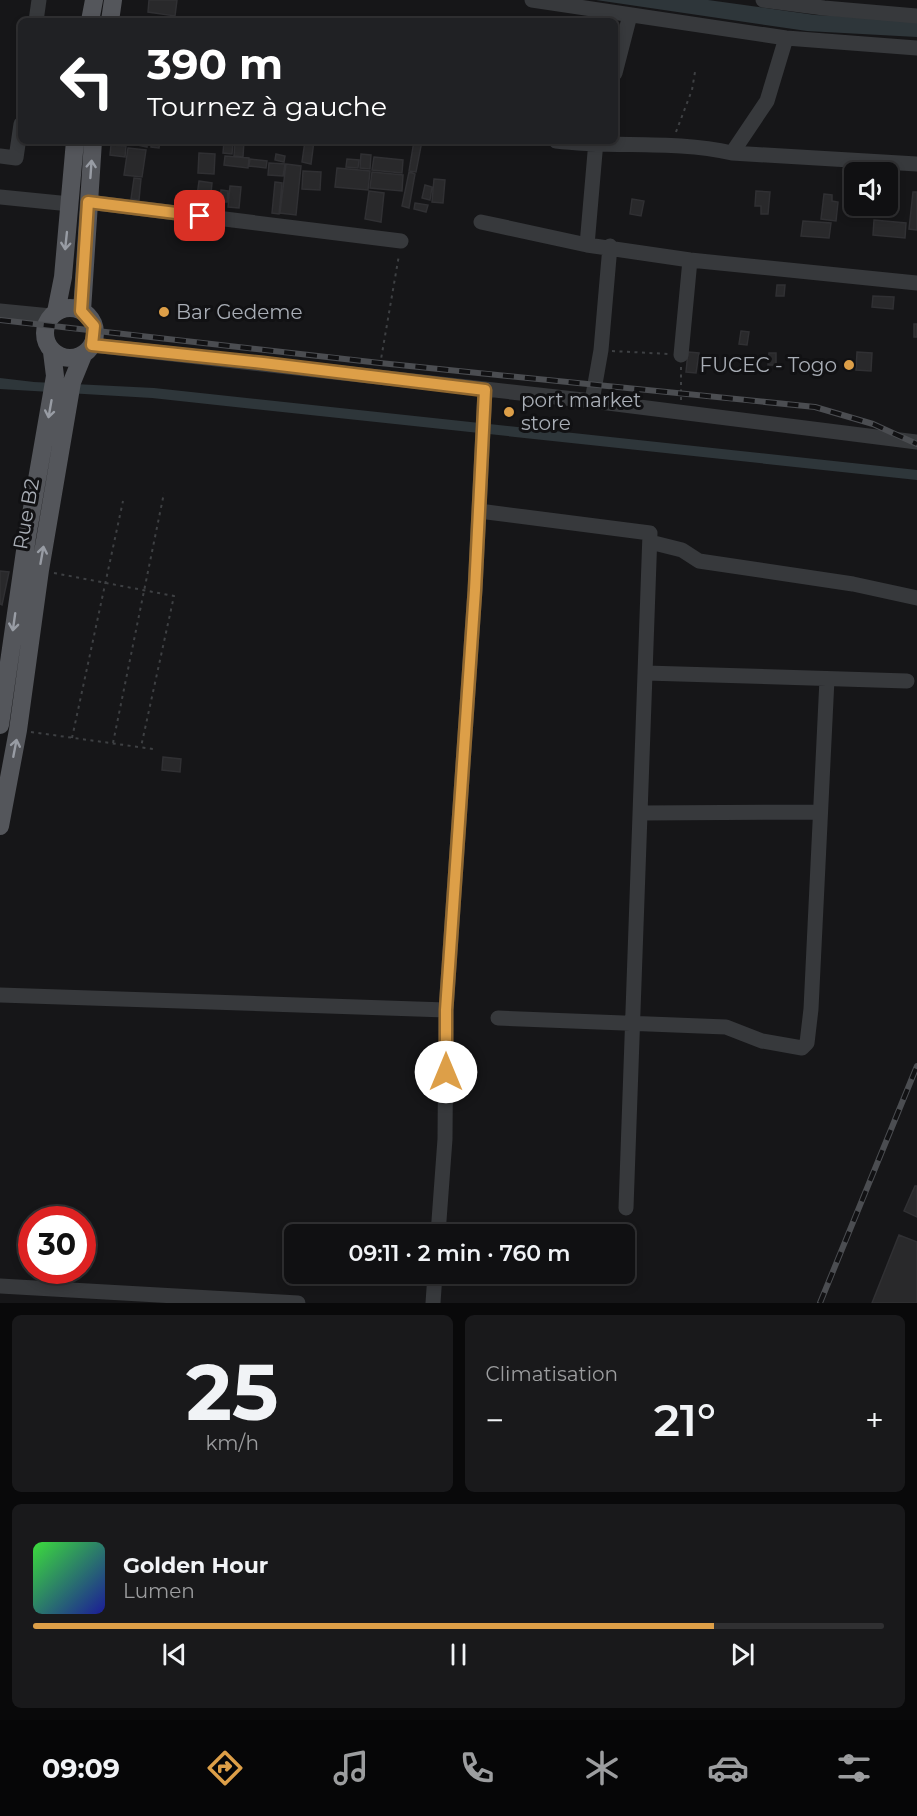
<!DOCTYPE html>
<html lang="fr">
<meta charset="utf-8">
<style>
body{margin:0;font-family:Montserrat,sans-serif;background:#19191b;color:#f1f3f6;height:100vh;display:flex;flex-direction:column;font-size:22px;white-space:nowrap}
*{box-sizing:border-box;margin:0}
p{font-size:20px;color:#9c9d9f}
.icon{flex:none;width:33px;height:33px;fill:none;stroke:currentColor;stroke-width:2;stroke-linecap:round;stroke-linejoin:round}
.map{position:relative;height:1303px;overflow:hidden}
.details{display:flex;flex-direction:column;gap:12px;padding:12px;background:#09090a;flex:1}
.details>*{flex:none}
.hud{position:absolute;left:18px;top:18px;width:600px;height:126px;border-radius:9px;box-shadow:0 3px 9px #0003,0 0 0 2px #303032;background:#202124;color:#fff;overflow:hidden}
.controls{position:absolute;left:844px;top:162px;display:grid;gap:12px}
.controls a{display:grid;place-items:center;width:54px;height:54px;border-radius:9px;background:#101012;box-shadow:0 3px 9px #0003,0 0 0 2px #303032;font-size:30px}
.speed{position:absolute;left:18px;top:1206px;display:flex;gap:12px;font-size:30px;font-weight:700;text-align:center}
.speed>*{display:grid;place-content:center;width:78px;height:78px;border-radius:50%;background:#101012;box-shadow:0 3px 9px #0003,0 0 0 2px #303032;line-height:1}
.speed .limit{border:9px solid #d22;background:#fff;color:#111}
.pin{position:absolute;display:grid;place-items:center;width:51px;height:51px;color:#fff;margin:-26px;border-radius:12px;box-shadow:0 3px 9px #0006}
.me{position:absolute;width:66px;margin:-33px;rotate:0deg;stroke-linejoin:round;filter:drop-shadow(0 0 4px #0008)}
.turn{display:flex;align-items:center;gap:21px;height:126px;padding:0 30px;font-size:27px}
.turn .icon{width:78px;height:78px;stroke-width:2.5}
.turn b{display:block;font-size:42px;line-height:51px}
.big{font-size:45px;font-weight:600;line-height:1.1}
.details .card{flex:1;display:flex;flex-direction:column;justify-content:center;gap:9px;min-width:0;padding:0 21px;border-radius:9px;background:#19191b}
.details .dial{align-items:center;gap:0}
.dial b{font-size:78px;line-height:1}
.song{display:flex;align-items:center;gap:18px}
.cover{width:72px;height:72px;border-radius:9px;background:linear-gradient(135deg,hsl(120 70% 55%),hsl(240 70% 35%))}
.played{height:6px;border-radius:3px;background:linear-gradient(90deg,#dd9f48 80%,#303032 80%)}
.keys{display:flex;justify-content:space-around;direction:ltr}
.heat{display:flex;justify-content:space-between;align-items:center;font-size:33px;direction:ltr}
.details .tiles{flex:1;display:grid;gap:12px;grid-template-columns:1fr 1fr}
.card:last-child{grid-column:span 2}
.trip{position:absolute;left:284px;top:1224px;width:351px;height:60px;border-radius:9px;background:#101012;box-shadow:0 3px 9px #0003,0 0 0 2px #303032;font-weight:600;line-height:60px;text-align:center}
.menu{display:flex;height:96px;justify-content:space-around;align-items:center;background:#060607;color:#9c9d9f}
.menu .icon{width:42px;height:42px}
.menu .selected{color:#dd9f48}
.menu b{font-size:27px;color:#f1f3f6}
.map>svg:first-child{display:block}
</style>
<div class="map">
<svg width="917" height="1303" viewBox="0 0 917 1303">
<rect width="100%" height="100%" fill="#161618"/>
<path fill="#2e363a" d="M596 0H708L815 15 917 20V37L807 31Z
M0 378 34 382 154 388 917 470V480L152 398 0 389Z"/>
<path fill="#29292b" stroke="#303033" stroke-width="1.5" d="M149 0H177L175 16 148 12Z
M116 141H131L130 145Z
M138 141H148L147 147 137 145Z
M151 141H160L159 148 151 147Z
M224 141 233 142 232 154 223 153Z
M235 141H244L243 157 234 156Z
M305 141H314L311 164 302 162Z
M414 141H422L416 172 409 171Z
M111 145 126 146 125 157 110 155Z
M128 148 146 150 142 177 124 175Z
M199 153 215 154 214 174 198 173Z
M276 154 285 156 284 162 275 160Z
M361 154 371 155 370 169 360 168Z
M225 156 249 158 248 168 224 165Z
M374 157 403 160 402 173 372 170Z
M250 159 267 161 266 168 249 166Z
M347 159 359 160 358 168 346 167Z
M269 163 285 164 283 176 268 175Z
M286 164 301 166 296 215 280 213Z
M337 168 370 171 368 190 335 187Z
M303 171 321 172 320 190 302 189Z
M372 172 403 175 402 191 370 188Z
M409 172 415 174 409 208 402 206Z
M134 178 141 179 139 200 131 199Z
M434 179 445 180 443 203 432 202Z
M199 181 212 183 210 205 196 203Z
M275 182 282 183 279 214 272 213Z
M425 185 432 187 430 200 422 198Z
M230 186 241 187 239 208 228 207Z
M221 190 228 191 227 202H220Z
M369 191 384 193 381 222 365 219Z
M756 191 770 192 768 214H761V206H755Z
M913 192H917V230L909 229Z
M824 194 832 195V201L838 202 836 221 821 219Z
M632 199 644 201 641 216 630 214Z
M415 203 428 205 426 212 414 209Z
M874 220 906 223 905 238 873 235Z
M803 221 831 223 829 238 801 236Z
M777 285H785L784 296H776Z
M873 296 894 297 893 309 872 307Z
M914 324H917V337H914Z
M741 331 749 332 747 345 739 344Z
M688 352 699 353 696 373 686 372Z
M857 352 872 353 871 371 856 370Z
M769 353H776V365H768Z
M0 571 9 572 2 605 0 604Z
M163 757 181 759 180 772 162 770Z
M915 1186H917V1217L904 1211Z
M899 1235 917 1242V1303H872Z"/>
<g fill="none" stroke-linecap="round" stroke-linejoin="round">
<path stroke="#3e4043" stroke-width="2" stroke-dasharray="3 4.5" stroke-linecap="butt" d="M676 132 692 90 695 72
M612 351 669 354
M380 365 399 255
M681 400V367
M54 573 174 596 141 747
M31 732 153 749
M72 738 123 501
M113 743 164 493"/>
<path stroke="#37393c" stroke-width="15" d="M532 0 786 38 917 48
M763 0 824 8 917 16
M36 21 39 0
M615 73 630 15
M556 141C615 148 674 140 732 153L917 164
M732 153 767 101 786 38
M0 156 16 158 21 124
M0 197 70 204
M88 202 401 241
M481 222 587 245 690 260 917 283
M587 245 596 141
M0 311 51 316
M92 345 592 401 917 442
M681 355 690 260
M592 401 601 350 610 246
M479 511 650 533 626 1208
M650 542 682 550 699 561 853 584 917 598
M646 673 907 681
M641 813 820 812
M0 995 446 1010
M498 1018 726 1027 762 1041 802 1048 807 1043 811 1009 827 679
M438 1234 445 1139 446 1010 475 590 485 390
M0 1286 298 1303
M433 1303 435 1274"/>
<path stroke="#54565b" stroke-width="18" d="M90 21 94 0
M110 21 113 0
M45 333a25 25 0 1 1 50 0a25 25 0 1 1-50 0Z
M82 311 93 141
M56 312 63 277 75 141
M0 725 27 537 55 376 52 352
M0 826 18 730 40 570 72 382 83 355"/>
<defs>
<path id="rail" d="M0 320 380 363 815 407 873 424 917 444
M820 1303 917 1066"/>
</defs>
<use href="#rail" stroke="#4b4d51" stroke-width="6"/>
<use href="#rail" stroke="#111113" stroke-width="4" stroke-dasharray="11" stroke-linecap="butt"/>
</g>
<defs><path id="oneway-shaft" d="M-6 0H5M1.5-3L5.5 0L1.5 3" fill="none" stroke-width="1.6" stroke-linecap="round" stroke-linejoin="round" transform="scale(1.5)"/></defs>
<g stroke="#989ca4">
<use href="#oneway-shaft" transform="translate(91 169) rotate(-86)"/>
<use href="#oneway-shaft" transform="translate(66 241) rotate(96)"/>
<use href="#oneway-shaft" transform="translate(50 409) rotate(100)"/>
<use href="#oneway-shaft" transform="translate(42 555) rotate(-80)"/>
<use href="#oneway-shaft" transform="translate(14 622) rotate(98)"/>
<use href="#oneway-shaft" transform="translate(15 748) rotate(-79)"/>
</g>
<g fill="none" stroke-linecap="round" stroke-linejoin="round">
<defs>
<path id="route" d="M200 216 88 202 81 311 94 326 92 345 263 363 485 390 475 590 446 1010V1072"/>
</defs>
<use href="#route" stroke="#90672f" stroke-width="15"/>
<use href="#route" stroke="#dd9f48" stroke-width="10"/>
</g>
<g fill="#dd9f48" stroke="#111113" stroke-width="2">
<circle cx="164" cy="312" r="6"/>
<circle cx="849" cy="365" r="6"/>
<circle cx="509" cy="412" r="6"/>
</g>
<g text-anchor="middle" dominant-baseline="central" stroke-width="6" stroke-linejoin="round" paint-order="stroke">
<g font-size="20" fill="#a9aeb6" stroke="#111113" text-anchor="start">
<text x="176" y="312">Bar Gedeme</text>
<text x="837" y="365" text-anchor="end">FUCEC - Togo</text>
<text x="521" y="400">port market<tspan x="521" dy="23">store</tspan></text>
</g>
<g font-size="20" fill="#a9aeb6" stroke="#111113">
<text transform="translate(26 514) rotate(-80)">Rue B2</text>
</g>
</g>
</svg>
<div class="controls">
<a><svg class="icon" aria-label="sound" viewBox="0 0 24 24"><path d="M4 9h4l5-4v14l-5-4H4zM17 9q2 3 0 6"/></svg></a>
</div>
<div class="speed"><div class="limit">30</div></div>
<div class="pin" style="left:200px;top:216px;background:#d93025"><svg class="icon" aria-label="arrive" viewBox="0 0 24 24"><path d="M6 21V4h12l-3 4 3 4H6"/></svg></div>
<svg class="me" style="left:446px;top:1072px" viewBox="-20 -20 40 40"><circle r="19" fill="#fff"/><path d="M0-13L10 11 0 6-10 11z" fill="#dd9f48"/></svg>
<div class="trip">09:11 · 2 min · 760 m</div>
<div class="hud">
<div class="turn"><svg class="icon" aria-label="left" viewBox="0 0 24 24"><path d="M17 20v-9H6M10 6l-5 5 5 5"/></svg><div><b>390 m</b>Tournez à gauche</div></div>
</div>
</div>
<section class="details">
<div class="tiles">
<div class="card dial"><b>25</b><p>km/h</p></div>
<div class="card"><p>Climatisation</p>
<div class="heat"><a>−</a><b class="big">21°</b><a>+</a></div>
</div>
<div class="card">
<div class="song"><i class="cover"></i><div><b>Golden Hour</b><p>Lumen</p></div></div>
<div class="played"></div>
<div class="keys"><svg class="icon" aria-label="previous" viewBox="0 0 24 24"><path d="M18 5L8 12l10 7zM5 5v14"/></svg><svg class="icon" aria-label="pause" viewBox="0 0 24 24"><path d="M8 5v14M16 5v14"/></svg><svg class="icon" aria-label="next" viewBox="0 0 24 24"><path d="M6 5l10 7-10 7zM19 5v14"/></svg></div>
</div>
</div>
</section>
<nav class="menu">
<b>09:09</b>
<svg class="icon selected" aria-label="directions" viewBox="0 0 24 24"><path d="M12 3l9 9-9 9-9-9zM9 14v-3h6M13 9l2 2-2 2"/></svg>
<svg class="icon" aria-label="music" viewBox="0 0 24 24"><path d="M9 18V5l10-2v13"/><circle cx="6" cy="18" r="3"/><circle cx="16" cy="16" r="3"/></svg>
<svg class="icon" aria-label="phone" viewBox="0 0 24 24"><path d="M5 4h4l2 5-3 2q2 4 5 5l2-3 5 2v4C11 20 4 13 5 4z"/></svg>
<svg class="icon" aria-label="climate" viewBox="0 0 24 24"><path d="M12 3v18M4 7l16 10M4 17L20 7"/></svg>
<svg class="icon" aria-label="car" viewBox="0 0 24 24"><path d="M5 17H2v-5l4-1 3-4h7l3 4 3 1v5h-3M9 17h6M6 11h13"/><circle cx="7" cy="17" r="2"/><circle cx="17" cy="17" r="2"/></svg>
<svg class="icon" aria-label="filters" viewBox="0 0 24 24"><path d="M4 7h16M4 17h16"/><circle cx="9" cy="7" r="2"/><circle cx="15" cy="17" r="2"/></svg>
</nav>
